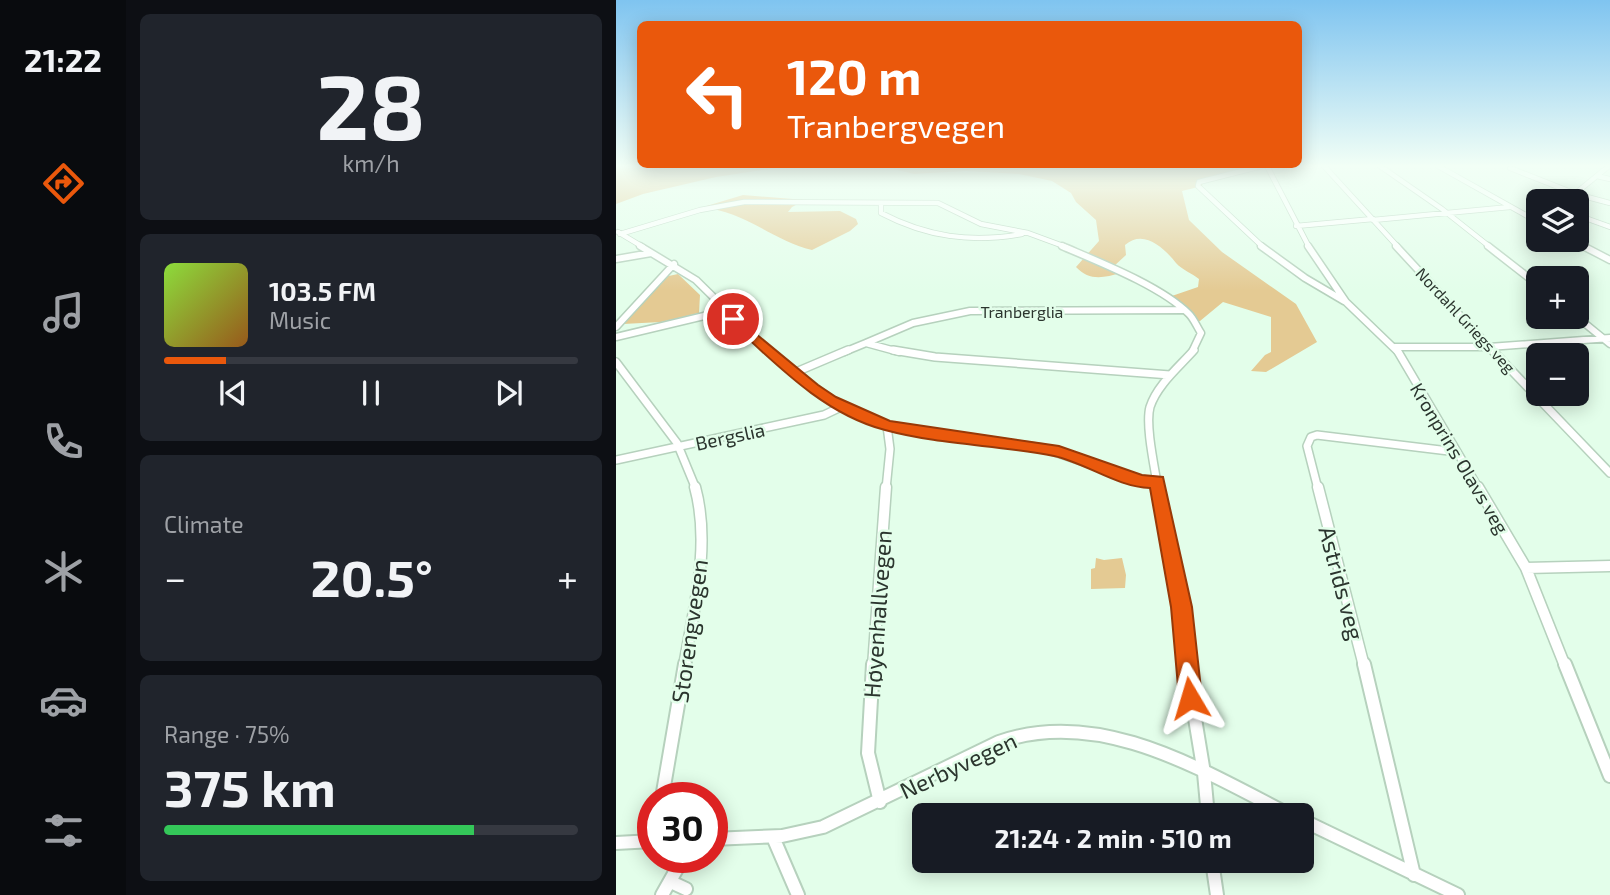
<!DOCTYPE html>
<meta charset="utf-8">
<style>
body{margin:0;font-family:"Exo 2",sans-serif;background:#20242c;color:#f1f3f6;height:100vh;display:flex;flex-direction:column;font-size:26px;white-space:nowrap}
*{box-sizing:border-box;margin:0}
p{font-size:23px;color:#9ea1a6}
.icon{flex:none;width:38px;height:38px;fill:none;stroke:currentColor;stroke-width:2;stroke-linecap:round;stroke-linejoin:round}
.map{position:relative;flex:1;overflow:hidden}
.panel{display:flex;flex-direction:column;gap:14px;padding:14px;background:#0d0f14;width:490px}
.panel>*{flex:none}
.guide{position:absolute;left:21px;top:21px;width:665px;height:147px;border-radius:10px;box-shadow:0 4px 18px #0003;background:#ea580c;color:#fff;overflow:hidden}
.fabs{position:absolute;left:910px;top:189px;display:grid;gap:14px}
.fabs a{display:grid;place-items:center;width:63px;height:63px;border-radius:10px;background:#171b24;box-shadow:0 4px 18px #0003;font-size:35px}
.speed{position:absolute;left:21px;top:782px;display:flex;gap:14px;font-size:35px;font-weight:700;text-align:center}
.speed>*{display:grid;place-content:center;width:91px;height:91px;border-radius:50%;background:#171b24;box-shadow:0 4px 18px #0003;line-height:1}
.speed .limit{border:10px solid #d22;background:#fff;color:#111}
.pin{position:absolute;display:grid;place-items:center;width:60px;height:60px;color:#fff;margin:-30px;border:4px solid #fff;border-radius:50%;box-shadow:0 2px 7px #0007}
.me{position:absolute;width:77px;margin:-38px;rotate:353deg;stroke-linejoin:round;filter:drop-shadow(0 0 5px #0008)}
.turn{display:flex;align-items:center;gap:24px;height:147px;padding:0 35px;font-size:32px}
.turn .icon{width:91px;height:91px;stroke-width:2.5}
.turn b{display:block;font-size:49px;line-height:60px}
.big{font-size:52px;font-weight:700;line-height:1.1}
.panel .card{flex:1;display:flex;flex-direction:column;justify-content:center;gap:10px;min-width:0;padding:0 24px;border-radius:10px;background:#20242c}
.panel .dial{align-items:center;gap:0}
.dial b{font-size:91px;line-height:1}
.song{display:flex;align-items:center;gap:21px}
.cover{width:84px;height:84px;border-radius:10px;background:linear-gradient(135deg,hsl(90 70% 55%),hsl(30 70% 35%))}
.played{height:7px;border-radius:4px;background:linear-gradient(90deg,#ea580c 15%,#363941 15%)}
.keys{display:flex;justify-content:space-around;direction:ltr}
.heat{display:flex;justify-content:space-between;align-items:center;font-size:38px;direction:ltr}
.charge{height:10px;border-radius:5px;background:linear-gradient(90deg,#34c759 75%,#363941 0)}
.trip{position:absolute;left:296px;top:803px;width:402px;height:70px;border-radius:10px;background:#171b24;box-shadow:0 4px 18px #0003;font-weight:700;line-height:70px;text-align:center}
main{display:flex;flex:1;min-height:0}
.tabs{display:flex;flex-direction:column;width:126px;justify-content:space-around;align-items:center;background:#090b0e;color:#9ea1a6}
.tabs .icon{width:49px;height:49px}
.tabs .current{color:#ea580c}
.tabs b{font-size:32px;color:#f1f3f6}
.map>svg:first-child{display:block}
</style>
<main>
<nav class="tabs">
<b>21:22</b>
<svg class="icon current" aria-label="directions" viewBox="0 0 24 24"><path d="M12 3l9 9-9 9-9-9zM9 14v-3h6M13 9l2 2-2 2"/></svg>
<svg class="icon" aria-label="music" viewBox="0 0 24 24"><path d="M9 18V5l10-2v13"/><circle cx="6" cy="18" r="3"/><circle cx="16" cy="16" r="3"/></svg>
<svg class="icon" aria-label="phone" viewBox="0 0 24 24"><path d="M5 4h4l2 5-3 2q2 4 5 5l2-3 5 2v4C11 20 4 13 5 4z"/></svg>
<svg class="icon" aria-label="climate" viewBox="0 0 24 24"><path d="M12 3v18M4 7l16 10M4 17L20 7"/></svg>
<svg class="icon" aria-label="car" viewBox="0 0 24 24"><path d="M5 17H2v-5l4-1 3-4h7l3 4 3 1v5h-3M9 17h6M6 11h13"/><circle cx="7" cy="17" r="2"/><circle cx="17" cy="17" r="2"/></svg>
<svg class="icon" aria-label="filters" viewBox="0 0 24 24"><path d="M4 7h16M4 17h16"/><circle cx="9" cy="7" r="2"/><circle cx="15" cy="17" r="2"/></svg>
</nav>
<section class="panel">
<div class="card dial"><b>28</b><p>km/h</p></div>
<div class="card">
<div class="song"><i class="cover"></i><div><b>103.5 FM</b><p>Music</p></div></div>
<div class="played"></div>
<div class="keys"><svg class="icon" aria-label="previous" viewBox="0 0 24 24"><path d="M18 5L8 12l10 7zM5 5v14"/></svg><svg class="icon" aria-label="pause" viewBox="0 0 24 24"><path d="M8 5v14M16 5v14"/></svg><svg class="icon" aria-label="next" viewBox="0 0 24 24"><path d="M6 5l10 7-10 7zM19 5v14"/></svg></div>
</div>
<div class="card"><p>Climate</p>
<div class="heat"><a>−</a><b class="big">20.5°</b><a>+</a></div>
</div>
<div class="card"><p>Range · 75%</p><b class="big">375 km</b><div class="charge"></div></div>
</section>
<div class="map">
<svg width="994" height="895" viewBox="0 0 994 895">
<rect width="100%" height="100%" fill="#e3feea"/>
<path fill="#e4ca93" d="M0 166H645L587 180 586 186 566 191 573 220 606 252 680 304 701 342 650 372 635 371 649 355 655 352V317L607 302 584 321 575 322 550 298 582 287 583 279C576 273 566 270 560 263 549 249 528 228 509 245L510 255 497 267 505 273C487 278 473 281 460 267L483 241 480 220 460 202 455 193 436 181 403 174 350 171 298 174 273 168 174 166 100 177 27 194 0 204Z
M127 195 189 200 176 207 172 212 224 211 240 219 242 224 234 231 196 250C155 240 127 209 84 208Z
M62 274 84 295 83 313 45 322 7 324 48 277Z
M480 558 488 560 506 558 510 575 509 588 475 589V569L479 568Z"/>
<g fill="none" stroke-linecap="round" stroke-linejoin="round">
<defs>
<path id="street-far4" d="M646 166 583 182 582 186 647 247
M651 166 693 247
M708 166 782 247
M764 166 826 209 874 247
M822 166 922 222
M894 168 960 194 994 203
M981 176 994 179
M950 201 993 166
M265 203V213C311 237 355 243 406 234
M961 215 994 227
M757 220 894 207
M680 226 757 219
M2 232 27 247
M4 234 84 210 128 202 322 203 365 224 412 233 450 247
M957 240 970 247"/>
<path id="street-far3" d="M24 246 80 280 153 352
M446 246C483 262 545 286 573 314 578 319 581 327 585 333L576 352
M645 246 689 278 728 301
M692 246 730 302 782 352
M780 246 878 352
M872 246 922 285
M967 246 994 260
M0 259 35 253
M961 317 994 344
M0 327 58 264
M0 337 109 311
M250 343 297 323 354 311 567 310
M779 347H873L994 338
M228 352 250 343 283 352"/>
<path id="street-far2" d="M151 350 215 400 271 426 427 448 512 477 541 482
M277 350 319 357 554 375
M781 350 863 489
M876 350 994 473
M0 362 61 443 80 489
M180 372 232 350
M0 460 208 415 227 406
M270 489 274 449 271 426
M542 489C539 469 529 425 534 407 541 385 563 367 578 350
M702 489 691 446 695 437 701 435 841 452"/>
<path id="street-far1" d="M542 487 565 607 570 666
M702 487 748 666
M862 487 910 568 949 666
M910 568 994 566
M68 666C78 608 95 545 79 487
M257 666 270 487"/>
<path id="street" d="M257 664 252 753 264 802
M570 664 588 773 592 816
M748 664 798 875
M949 664 994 776
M46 798 69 664
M686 820 842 895
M157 837 182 895
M96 839 166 836 207 827 383 742C485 706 587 771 676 816
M0 843 37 841
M596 861 601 895
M55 882 70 889
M46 895 67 858"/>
</defs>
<use href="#street-far4" stroke="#b6d1bd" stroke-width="6"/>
<use href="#street-far3" stroke="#b6d1bd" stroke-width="9"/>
<use href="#street-far2" stroke="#b6d1bd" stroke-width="10"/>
<use href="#street-far1" stroke="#b6d1bd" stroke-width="13"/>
<use href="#street" stroke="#b6d1bd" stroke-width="16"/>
<use href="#street-far4" stroke="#fff" stroke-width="4.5"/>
<use href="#street-far3" stroke="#fff" stroke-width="6"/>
<use href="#street-far2" stroke="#fff" stroke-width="7"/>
<use href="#street-far1" stroke="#fff" stroke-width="10"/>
<use href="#street" stroke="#fff" stroke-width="12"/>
</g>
<linearGradient id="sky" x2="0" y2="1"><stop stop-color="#7fc4f0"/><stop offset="0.57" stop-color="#f2fff6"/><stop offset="1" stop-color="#f2fff6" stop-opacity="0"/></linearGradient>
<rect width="994" height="291" fill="url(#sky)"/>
<path fill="#ea580c" stroke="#983908" stroke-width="2" d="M117 315 202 385 220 397 274 421 443 446 526 475 547 477 576 607 586 698 583 706 574 710 566 706 563 698 555 607 534 488C501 487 470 463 438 456 383 445 324 445 269 430 207 414 159 363 113 321V316Z"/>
<g text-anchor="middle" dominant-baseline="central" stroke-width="5" stroke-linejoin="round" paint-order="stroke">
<g font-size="16" fill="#2b352e" stroke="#e3feea">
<text x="406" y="311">Tranberglia</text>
<text transform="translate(850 320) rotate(47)">Nordahl Griegs veg</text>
</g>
<g font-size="19" fill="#2b352e" stroke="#e3feea">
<text transform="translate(114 436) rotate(-12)">Bergslia</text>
<text transform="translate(844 458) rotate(59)">Kronprins Olavs veg</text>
</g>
<g font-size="23" fill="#2b352e" stroke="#e3feea">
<text transform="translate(726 583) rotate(75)">Astrids veg</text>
<text transform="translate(261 614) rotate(-86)">Høyenhallvegen</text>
<text transform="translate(73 631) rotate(-82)">Storengvegen</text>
<text transform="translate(342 765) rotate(-25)">Nerbyvegen</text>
</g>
</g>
</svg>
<div class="fabs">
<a><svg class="icon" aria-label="layers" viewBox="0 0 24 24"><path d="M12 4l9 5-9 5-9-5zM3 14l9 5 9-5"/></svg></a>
<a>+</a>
<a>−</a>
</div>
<div class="speed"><div class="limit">30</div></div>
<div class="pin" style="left:117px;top:319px;background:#d93025"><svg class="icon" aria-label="arrive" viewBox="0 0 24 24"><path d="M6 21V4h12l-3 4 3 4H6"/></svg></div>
<svg class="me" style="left:574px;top:698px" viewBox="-20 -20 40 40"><path d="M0-17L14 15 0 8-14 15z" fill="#ea580c" stroke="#fff" stroke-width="4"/></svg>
<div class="trip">21:24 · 2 min · 510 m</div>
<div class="guide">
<div class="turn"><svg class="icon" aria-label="left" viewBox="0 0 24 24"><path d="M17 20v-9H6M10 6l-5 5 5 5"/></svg><div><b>120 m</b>Tranbergvegen</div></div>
</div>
</div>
</main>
